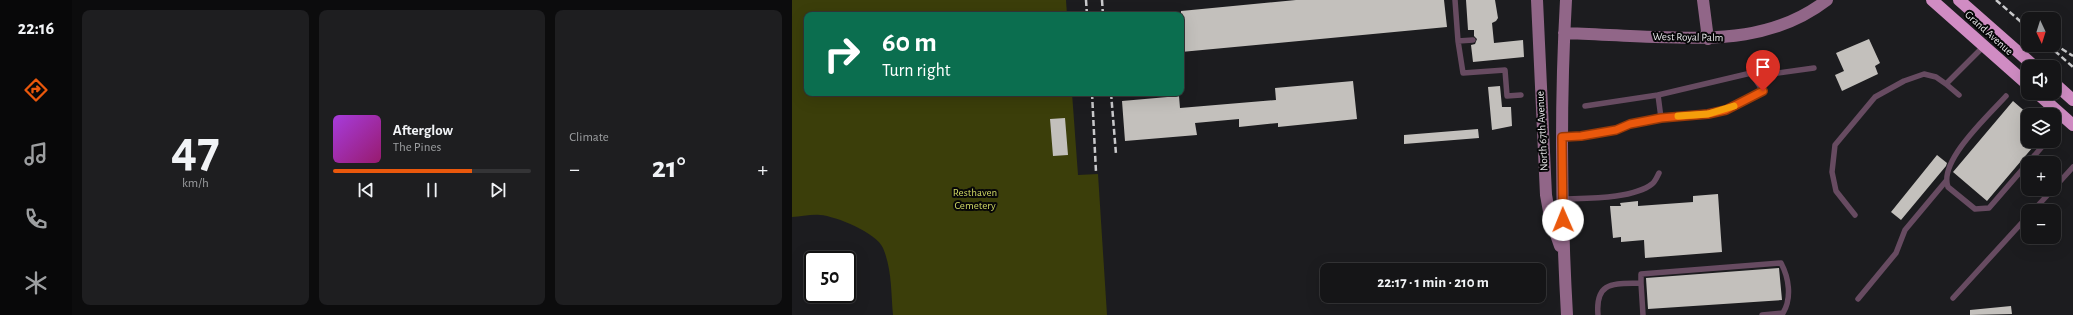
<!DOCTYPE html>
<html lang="en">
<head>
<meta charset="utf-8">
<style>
  :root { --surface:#151517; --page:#1e1e20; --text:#f1f3f6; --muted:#9d9fa1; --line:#343436; --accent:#ea580c }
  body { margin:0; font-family:"Alegreya Sans",sans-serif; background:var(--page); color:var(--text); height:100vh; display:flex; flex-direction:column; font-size:15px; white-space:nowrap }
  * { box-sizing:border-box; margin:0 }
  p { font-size:13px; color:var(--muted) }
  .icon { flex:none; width:22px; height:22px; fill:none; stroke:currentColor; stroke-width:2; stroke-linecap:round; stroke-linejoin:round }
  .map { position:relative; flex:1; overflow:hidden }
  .details { display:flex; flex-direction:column; gap:10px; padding:10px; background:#0c0c0d; width:720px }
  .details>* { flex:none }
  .guide { position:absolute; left:12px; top:12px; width:380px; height:84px; border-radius:8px; box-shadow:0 4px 16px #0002,0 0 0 1px var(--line); background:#0b6e4f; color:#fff; overflow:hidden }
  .needle { width:26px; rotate:176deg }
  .fabs { position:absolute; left:1229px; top:12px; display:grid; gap:8px }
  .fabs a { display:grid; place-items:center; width:40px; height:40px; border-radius:8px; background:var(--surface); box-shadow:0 4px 16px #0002,0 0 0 1px var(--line); font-size:20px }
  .speed { position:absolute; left:12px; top:251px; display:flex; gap:8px; font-size:20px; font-weight:700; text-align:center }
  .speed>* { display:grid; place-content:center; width:52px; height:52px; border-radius:50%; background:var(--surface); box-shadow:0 4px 16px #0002,0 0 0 1px var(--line); line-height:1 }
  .speed .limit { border:2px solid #111; border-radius:6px; background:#fff; color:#111 }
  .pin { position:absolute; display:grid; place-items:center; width:34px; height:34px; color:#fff; margin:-41px -17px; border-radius:50% 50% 50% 0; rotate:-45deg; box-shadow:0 0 4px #0007 }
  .pin .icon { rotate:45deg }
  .me { position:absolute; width:44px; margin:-22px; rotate:359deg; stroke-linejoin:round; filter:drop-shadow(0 0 3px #0008) }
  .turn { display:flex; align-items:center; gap:14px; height:84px; padding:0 12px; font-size:18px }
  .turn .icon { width:52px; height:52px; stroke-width:2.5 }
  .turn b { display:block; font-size:28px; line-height:34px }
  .big { font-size:30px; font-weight:700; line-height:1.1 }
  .details .tile { flex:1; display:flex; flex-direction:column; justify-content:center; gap:6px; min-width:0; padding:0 14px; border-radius:8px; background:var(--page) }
  .details .dial { align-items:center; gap:0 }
  .dial b { font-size:52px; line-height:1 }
  .song { display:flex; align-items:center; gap:12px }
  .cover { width:48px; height:48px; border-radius:6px; background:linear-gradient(135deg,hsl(280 70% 55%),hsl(320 70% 35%)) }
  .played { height:4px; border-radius:2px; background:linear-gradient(90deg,var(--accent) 70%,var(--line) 70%) }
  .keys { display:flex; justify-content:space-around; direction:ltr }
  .heat { display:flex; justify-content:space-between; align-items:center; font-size:22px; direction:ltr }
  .details .tiles { flex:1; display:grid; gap:10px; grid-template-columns:repeat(3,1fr) }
  .trip { position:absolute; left:528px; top:263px; width:226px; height:40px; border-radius:8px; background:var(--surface); box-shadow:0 4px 16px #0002,0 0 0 1px var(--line); font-weight:700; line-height:40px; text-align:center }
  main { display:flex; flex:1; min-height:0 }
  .tabs { display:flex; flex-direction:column; width:72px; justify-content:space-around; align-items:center; background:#080809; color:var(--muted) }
  .tabs .icon { width:28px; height:28px }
  .tabs .current { color:var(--accent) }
  .tabs b { font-size:18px; color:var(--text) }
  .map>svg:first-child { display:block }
</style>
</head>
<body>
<main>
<nav class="tabs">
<b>22:16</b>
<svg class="icon current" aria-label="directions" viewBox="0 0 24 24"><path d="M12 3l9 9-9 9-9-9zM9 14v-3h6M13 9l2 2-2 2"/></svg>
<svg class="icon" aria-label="music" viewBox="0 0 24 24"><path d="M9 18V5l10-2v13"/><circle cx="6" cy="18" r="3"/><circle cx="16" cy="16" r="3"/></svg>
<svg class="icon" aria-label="phone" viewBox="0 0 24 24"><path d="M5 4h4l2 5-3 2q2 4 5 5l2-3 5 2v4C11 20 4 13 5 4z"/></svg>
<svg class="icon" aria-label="climate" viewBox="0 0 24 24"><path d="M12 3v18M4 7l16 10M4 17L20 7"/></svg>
</nav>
<section class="details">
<div class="tiles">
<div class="tile dial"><b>47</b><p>km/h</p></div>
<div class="tile">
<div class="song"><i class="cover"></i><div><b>Afterglow</b><p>The Pines</p></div></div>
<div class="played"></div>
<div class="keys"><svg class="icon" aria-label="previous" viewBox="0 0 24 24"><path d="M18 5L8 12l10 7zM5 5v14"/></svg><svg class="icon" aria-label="pause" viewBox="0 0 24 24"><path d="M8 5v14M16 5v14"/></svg><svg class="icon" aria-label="next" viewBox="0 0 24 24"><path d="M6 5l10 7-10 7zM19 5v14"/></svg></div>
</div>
<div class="tile"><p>Climate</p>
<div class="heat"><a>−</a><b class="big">21°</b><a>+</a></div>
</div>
</div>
</section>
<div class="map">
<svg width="1281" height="315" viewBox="0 0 1281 315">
  <rect width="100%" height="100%" fill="#1c1c1f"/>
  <path fill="#3b3e0a" d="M0,0H274L275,15H15V93H280L286,175L306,174L315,315H101C99,293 100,269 91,248C85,233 44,216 28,215C19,214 9,217 0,217Z"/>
  <path fill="#c3c0bc" d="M504,0H652L655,27L389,52V11Z
    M674,0H703L706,18L704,21L700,23L702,43L731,40L732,57L681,62L679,45L683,44L685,39L682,36V30H676Z
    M1077,39L1088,63L1083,66L1086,74L1050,91L1043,75L1052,71L1044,53Z
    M561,81L565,119L486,127V123L447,127V119L403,123L405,135L333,141L330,101L387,96L388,108L484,100L483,88Z
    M708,86L710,107H719L720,126L700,130L696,87Z
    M1221,101L1236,114V141H1246L1195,201L1161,172Z
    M273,118L276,155L261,156L258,119Z
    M686,129L687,138L612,144V135Z
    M1145,155L1155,163L1154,166L1109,220L1099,212Z
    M926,194L930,252L853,258L852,240L829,242V237L821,238L818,206H829L828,203L846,201V206L901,202V196Z
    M987,268L990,300L856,309L854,278Z
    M1219,306L1220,314L1178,315V310Z"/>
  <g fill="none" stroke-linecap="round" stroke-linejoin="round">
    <path stroke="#674b61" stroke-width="5.5" d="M663,0L666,41L681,40
      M666,41L671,73L713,70L715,96L729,95
      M971,56L978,74L1022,68
      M1154,84L1167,95
      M1214,96C1198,114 1146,161 1156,187L1183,209L1197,208L1255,141
      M793,106L866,95
      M770,137L789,136L824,130L838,124L869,118L916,114L934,110L971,91L959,73L866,95L869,118
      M1262,188L1281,167
      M771,199C794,198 841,199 860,184C863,182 865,177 867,173
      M1241,211L1261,189
      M1063,215L1044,191L1040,172L1043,145L1083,97L1112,81L1132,74L1144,77L1154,84L1192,46
      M849,283V274L989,263C997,278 1000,298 991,313L970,315
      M1161,298L1236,216
      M1066,299L1104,253L1113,230L1154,181
      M806,315C803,280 823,284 849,283L851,315"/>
    <path stroke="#916688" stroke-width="12" d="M745,0L754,195L758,217L768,246
      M774,0C768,105 769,210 775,315
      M911,0L916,39
      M772,33C802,34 833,36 863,37C926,39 983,40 1035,0"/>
    <path stroke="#d08cc3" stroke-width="12" d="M1140,0L1236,85
      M1167,0L1243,67
      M1262,83L1281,100
      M1245,93L1281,125"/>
    <path stroke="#c9c9cb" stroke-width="2.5" stroke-dasharray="6 3" stroke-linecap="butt" d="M294,0L295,15
      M310,0L311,15
      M1204,0L1236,28
      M1262,44L1281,56
      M1256,45L1281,67
      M300,93L304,172
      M319,93L324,154"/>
  </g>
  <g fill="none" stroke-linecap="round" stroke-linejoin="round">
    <g stroke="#983908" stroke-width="10">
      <path id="route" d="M771,220L770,137L789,136L824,130L838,124L869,118L916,114L934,110L971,91"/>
    </g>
    <use href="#route" stroke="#ea580c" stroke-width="7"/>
    <path stroke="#f59e0b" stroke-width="7" d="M886,116L916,114L942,106"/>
  </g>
  <g text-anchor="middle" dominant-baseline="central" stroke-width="4" stroke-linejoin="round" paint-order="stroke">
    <g font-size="11" fill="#e8e8ea" stroke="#070708">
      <text transform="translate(1197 33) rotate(42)">Grand Avenue</text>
      <text transform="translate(896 37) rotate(1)">West Royal Palm</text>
      <text transform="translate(750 131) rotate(-93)">North 67th Avenue</text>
    </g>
    <g font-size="11" fill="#cfd764" stroke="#070708">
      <text x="183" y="192">Resthaven<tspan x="183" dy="13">Cemetery</tspan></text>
    </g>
  </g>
</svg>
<div class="fabs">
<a><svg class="needle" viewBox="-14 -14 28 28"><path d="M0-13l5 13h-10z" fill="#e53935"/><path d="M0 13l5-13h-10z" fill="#9d9fa1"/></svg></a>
<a><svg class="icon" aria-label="sound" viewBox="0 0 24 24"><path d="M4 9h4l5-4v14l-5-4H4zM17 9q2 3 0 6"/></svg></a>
<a><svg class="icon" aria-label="layers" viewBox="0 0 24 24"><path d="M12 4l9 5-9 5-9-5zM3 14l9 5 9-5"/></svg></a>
<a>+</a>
<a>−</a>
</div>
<div class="speed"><div class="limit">50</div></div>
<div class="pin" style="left:971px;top:91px;background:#d93025"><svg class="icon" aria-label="arrive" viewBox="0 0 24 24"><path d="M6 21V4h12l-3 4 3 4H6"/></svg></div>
<svg class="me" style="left:771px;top:220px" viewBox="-20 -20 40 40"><circle r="19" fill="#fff"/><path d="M0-13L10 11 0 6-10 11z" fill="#ea580c"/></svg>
<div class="trip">22:17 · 1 min · 210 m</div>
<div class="guide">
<div class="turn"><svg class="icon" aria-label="right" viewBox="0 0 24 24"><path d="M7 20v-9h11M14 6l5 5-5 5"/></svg><div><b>60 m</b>Turn right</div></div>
</div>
</div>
</main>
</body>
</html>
